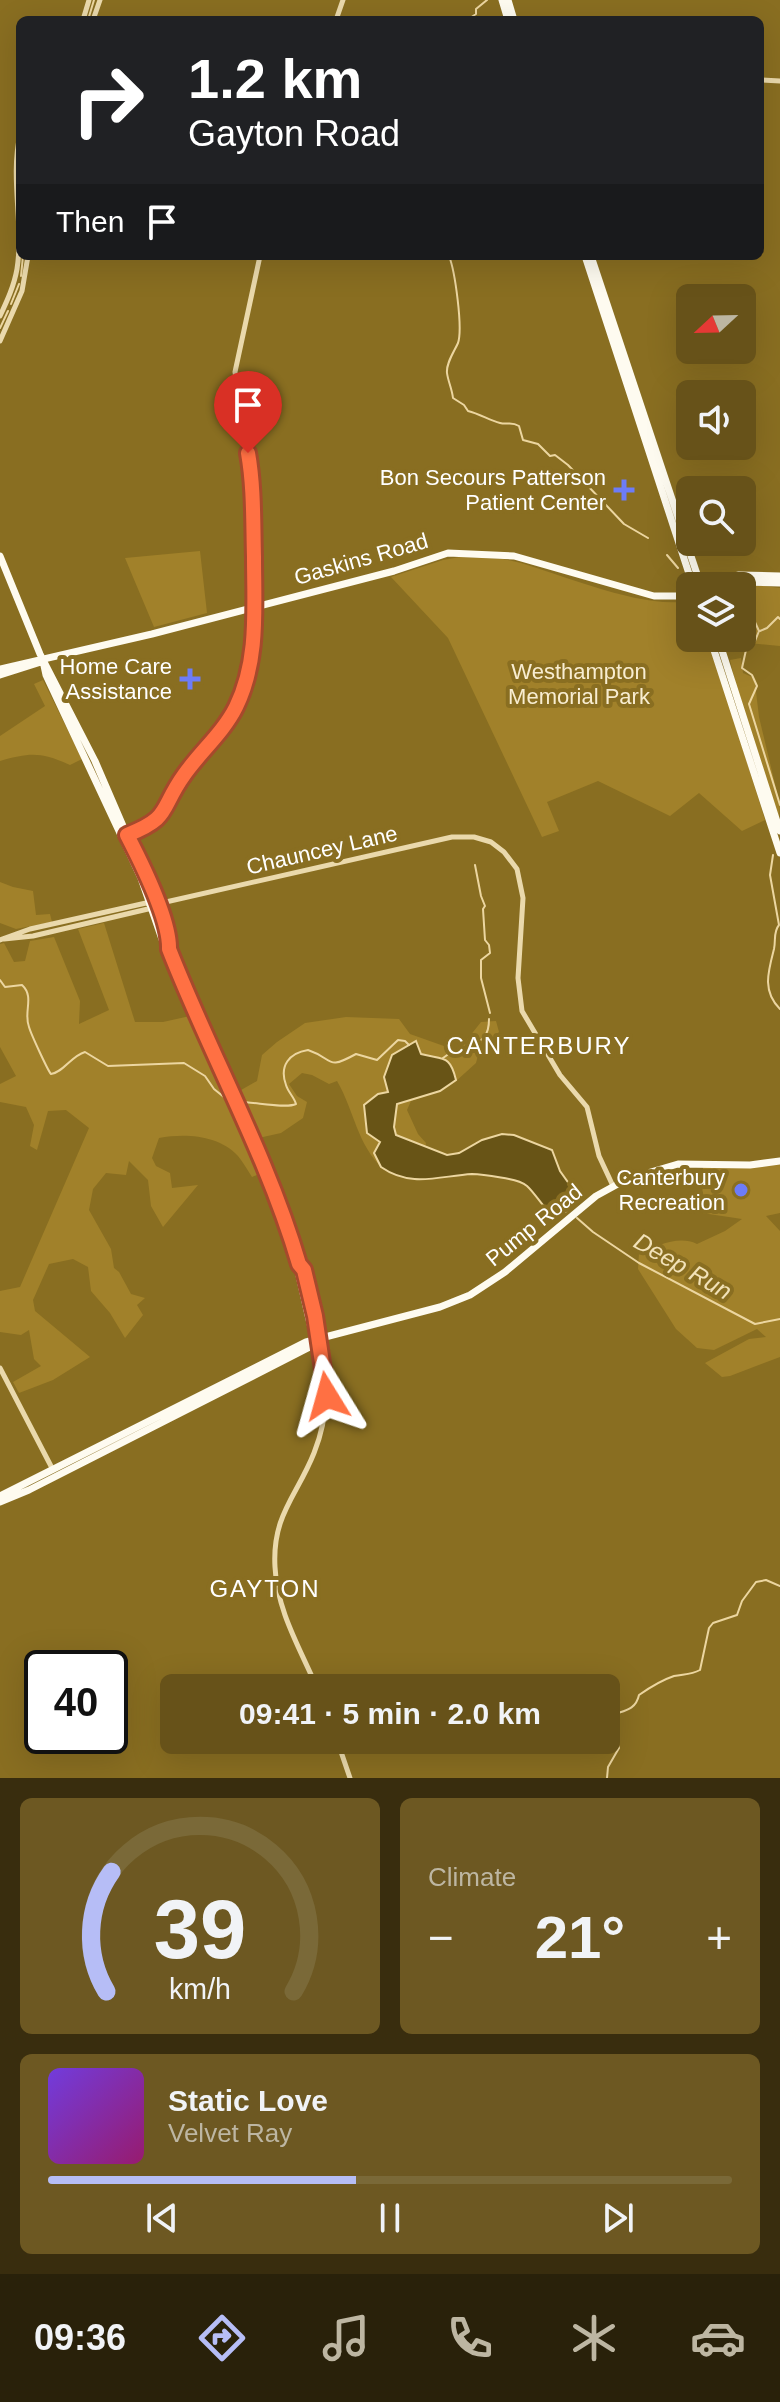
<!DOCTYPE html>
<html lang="en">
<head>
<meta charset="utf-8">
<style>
  :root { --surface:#675219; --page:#6d5822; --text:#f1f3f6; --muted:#bdb6a2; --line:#7a6938; --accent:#b6bdf6 }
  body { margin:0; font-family:Arial,sans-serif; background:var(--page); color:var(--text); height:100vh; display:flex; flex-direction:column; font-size:30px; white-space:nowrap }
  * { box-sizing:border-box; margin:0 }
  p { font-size:26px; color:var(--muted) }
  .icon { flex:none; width:44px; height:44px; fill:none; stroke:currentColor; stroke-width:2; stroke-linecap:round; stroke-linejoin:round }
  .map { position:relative; height:1778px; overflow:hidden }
  .side { display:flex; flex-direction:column; gap:20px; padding:20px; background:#392d0e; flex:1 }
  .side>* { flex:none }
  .banner { position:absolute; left:16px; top:16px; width:748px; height:244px; border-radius:12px; box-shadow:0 8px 32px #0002; background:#202124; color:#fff; overflow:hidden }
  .needle { width:52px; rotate:248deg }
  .fabs { position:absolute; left:676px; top:284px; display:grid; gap:16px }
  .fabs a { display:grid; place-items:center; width:80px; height:80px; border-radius:12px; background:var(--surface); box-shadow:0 8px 32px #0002; font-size:40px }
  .speed { position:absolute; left:24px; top:1650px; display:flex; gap:16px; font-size:40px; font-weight:700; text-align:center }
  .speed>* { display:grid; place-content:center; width:104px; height:104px; border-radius:50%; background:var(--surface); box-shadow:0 8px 32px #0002; line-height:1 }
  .speed .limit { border:4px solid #111; border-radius:12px; background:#fff; color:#111 }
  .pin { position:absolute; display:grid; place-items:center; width:68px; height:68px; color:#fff; margin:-82px -34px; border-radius:50% 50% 50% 0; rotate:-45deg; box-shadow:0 0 8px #0007 }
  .pin .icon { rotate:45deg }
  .me { position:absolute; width:88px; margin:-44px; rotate:352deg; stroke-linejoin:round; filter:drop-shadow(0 0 6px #0008) }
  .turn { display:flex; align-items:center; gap:28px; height:168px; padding:0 40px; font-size:36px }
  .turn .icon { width:104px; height:104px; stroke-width:2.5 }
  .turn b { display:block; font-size:56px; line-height:68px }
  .then { display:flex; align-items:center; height:76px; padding:0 40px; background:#0003; gap:16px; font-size:30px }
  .big { font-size:60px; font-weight:800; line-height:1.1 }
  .side .card { flex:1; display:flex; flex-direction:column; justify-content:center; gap:12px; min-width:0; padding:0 28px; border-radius:12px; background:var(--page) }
  .side .dial { align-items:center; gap:0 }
  .dial svg { height:208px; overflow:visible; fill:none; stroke:var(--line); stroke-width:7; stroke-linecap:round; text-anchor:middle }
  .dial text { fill:var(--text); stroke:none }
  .song { display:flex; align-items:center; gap:24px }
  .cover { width:96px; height:96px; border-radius:12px; background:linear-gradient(135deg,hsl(260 70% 55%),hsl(320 70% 35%)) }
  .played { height:8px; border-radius:4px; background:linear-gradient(90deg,var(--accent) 45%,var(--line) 45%) }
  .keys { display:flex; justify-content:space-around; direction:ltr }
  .heat { display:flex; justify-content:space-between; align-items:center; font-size:44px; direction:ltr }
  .side .tiles { flex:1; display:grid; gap:20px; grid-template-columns:1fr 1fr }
  .card:last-child { grid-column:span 2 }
  .trip { position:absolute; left:160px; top:1674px; width:460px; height:80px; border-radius:12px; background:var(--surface); box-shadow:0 8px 32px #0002; font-weight:800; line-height:80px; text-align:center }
  .dock { display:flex; height:128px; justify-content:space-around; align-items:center; background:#29210a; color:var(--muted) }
  .dock .icon { width:56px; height:56px }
  .dock .on { color:var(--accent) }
  .dock b { font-size:36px; color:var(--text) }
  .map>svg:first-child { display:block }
</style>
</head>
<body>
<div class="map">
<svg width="780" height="1778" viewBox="0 0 780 1778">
  <rect width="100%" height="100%" fill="#896e21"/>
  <path fill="#a1812a" d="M200,551L207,613L154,627L125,558Z
    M460,557L503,559L521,563C562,575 651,612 690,600V638H708L765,820L742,831L699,793L670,816L598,781L547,802L559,831L542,837L448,638L391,577L443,560Z
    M747,584L780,588V646L748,643L755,628L750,620L742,614V592Z
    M741,658L743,673L752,677L755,683L759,717L780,805L779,817L741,706L730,660Z
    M43,680L82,759L70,765C42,752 30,752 0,761V736L45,706L34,684Z
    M0,882L13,887L33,891L36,915L50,914L52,922L16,929L0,923Z
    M104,923L135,1022H163L190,1016L208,1061L259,1174L252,1177C248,1171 243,1162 238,1156C219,1135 185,1133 159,1138L152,1158L156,1166L170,1173L172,1188L198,1185L163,1227L151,1206L148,1180L129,1161L126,1175L106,1173L93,1189L89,1210L111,1249L114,1268L119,1272L131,1294L145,1298L137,1305L143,1315L125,1338L110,1313L91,1291L88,1267L73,1259L49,1264L33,1300L35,1311L90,1357L53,1380L19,1393L13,1382L41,1366L34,1359L29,1330L21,1335L0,1332V1291L20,1287L89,1128L66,1110L48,1111L37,1150L30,1146L34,1125L26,1107L0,1102V1084L16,1076L0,1047V944L4,943L14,962L25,961L30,941L54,937L80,1001L79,1024L109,1010L78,929Z
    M346,1017L399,1019L410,1034L458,1051L481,1022L496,1021L499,1032L479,1051L476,1063L455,1082L440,1091L411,1101L407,1110L418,1134L426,1143L425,1148L384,1170C356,1143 355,1112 337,1081L329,1084L312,1075L302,1073L289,1084L297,1096L307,1102L303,1118L281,1133L254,1139L234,1094L257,1081L262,1055L277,1042L305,1023Z
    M780,1164V1213L766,1216L780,1231V1357L730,1376L722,1377L705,1363L749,1339L766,1337L757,1329L714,1350L697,1348L676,1329L638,1269L639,1253C658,1246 678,1235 697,1244L725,1231L742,1219L702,1213L703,1167Z"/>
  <path fill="#685416" stroke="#ecd6a0" stroke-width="2" d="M416,1041L421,1054C443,1060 450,1054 456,1080L440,1091L397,1104L394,1127L396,1135L447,1155L459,1153L482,1140L502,1134L514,1135L552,1150L560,1171L577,1195L578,1200C551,1232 545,1203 527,1186C522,1182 515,1180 509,1179C497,1177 484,1174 472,1174C439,1176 411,1188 381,1167L374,1153L380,1142L367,1133L364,1105L378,1094L388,1092L384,1077L392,1055Z"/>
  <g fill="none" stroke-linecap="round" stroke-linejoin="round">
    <path stroke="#ecd6a0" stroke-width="2" d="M88,20L94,0
      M467,20L476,14V9L487,0
      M449,256C455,271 463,328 458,343C454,352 446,363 447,373C448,381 452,389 453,398L464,405L468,411C480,414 489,420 500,423C508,425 511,421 519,426L523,440L538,444L550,456L555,455L568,465L624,524L648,538
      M21,276L23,256
      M11,304L19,284
      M0,328L8,311
      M667,555L678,568
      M742,613L754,620L759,631L755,641L749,644
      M760,631L767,628L778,617L780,619
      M746,650L742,668L752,675L757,686L749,704L780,805
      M773,855L770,875L779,925C773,932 776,940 774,949C768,972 762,991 780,1009
      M475,865L481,896L485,906L483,909L485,940L489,945L490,953L481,960V978L490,1013
      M0,980L5,987L22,985C35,997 23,1012 29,1027C31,1034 48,1071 51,1074C64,1072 71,1056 85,1052L108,1066L184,1063L205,1076L214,1089L230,1102
      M443,1058L450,1053L467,1051L468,1045C484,1042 489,1034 489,1019
      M240,1102C255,1102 286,1109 296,1104C294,1097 288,1092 286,1085C279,1066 289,1053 308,1050C335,1059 325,1071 356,1054L377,1060L398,1040L405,1041L409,1045
      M577,1218L593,1232L639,1263L755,1324L780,1319
      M607,1778L608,1767L619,1748L608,1717C620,1710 635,1713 639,1695C649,1688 662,1680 674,1676C684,1674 691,1675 700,1670L709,1628L713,1623L737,1615L742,1601L756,1582L766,1580L780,1586"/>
    <path stroke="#ead9ac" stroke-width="5" d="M83,20L89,0
      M93,20L100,0
      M336,20L343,0
      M760,80L780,81
      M0,316C7,301 14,286 17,269C24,224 10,179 20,135
      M0,341L22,291L28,256
      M126,835L151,825L162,815L183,776L232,714L250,669L254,624L253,501L235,372L260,256
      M4,939L33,936L148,909L157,904L452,837H474L491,842L504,852L517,869L523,898L518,978L522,1011L560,1075L587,1107L599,1156L613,1186
      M0,940L30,929L146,903L150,905
      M314,1342L324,1411
      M0,1368L53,1470
      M317,1688C300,1648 277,1611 275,1567C272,1515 297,1496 314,1453C331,1410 326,1383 319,1339
      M337,1740L350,1778"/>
    <path stroke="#fefbf0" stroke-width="7" d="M502,0L508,20
      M508,0L514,20
      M585,256L693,586
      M591,256L701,586
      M0,556L40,654L95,761L123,826L148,877L169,939V949
      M703,586L706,582L739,575L780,576
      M720,586L741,582L780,583
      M710,638L780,853
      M718,638L780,831
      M43,661L46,675L141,878L163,942L169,949C210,1054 266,1155 299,1264L298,1271L314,1341
      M0,669L152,634L394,571L448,553L514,556L654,596H676L690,592
      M0,675L41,662
      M299,1264L306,1278L319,1339
      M0,1496L306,1342L440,1307L470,1295L505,1272L596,1196L627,1179L678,1164L750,1165L780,1161
      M0,1502L29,1490L308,1348L314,1341"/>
  </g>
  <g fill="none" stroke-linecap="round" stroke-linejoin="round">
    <g stroke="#a6492c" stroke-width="20">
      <path id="route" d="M248,453C254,487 253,522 254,557C254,608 259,660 236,707C223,733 200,752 184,775C159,810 172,817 127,835C141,862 170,919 169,949C210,1054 267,1155 299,1264L304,1270L315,1316L327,1396"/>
    </g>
    <use href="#route" stroke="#ff7043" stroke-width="14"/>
  </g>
  <g fill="#6d7cf7" stroke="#896e21" stroke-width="3">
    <path d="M620 478h8v8h8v8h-8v8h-8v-8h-8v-8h8z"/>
    <path d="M186 667h8v8h8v8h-8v8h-8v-8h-8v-8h8z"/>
    <circle cx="741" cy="1190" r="8"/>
  </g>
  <g text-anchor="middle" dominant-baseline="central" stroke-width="8" stroke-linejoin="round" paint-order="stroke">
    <g font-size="22" fill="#fff" stroke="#896e21" text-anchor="end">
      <text x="606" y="477">Bon Secours Patterson<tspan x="606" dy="25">Patient Center</tspan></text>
      <text x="172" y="666">Home Care<tspan x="172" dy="25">Assistance</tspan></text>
      <text x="725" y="1177">Canterbury<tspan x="725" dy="25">Recreation</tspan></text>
    </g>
    <g font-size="22" fill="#fff" stroke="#896e21">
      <text transform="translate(361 559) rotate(-16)">Gaskins Road</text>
      <text transform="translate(322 850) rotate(-13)">Chauncey Lane</text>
      <text transform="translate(534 1225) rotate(-39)">Pump Road</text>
    </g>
    <g font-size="22" fill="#f8edd1" stroke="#896e21">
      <text x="579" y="671">Westhampton<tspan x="579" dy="25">Memorial Park</tspan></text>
    </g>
    <g font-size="24" letter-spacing="2" fill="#fff" stroke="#896e21">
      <text x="539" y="1045">CANTERBURY</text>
      <text x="265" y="1588">GAYTON</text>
    </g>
    <g font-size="24" font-style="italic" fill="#f2e2b8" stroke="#896e21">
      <text transform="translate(683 1266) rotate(30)">Deep Run</text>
    </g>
  </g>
</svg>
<div class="fabs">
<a><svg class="needle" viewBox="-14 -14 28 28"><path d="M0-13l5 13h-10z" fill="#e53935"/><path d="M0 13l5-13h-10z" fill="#bdb6a2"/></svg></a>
<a><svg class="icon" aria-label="sound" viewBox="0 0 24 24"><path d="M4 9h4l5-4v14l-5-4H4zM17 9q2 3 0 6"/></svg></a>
<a><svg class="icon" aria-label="search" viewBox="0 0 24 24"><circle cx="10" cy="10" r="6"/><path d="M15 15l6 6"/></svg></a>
<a><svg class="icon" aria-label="layers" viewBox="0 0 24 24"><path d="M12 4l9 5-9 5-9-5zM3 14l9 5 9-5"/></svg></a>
</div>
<div class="speed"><div class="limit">40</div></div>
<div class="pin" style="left:248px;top:453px;background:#d93025"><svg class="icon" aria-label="arrive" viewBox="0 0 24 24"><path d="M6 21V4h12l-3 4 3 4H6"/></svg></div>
<svg class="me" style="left:327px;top:1396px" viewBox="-20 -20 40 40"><path d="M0-17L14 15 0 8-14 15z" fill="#ff7043" stroke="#fff" stroke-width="4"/></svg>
<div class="trip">09:41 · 5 min · 2.0 km</div>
<div class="banner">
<div class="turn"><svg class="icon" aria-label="right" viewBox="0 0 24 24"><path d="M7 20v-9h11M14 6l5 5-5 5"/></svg><div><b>1.2 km</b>Gayton Road</div></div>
<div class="then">Then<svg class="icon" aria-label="arrive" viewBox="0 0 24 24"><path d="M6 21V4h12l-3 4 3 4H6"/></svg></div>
</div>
</div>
<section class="side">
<div class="tiles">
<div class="card dial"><svg viewBox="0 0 100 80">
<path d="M14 69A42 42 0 1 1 86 69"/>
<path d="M14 69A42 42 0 0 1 16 23" stroke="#b6bdf6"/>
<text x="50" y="56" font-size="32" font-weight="700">39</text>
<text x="50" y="72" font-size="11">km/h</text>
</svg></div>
<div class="card"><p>Climate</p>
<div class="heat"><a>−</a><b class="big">21°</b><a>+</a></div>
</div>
<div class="card">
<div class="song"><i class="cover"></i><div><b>Static Love</b><p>Velvet Ray</p></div></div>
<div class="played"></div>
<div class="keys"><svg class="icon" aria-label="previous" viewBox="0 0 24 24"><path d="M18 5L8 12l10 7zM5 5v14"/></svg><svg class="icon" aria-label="pause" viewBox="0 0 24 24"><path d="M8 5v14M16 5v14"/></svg><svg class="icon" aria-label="next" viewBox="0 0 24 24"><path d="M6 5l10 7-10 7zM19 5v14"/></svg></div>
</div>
</div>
</section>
<nav class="dock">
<b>09:36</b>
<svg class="icon on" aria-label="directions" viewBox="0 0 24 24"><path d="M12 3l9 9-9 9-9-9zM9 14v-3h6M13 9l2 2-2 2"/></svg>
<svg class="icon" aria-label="music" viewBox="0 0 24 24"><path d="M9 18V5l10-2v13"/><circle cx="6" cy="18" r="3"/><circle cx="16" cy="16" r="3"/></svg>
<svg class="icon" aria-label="phone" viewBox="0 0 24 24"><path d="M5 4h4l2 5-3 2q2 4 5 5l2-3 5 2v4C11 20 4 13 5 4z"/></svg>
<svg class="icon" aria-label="climate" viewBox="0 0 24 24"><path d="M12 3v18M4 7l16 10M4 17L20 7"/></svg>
<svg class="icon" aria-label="car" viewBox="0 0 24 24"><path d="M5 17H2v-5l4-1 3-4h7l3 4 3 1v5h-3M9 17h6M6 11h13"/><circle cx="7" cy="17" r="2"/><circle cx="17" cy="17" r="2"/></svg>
</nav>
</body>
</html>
